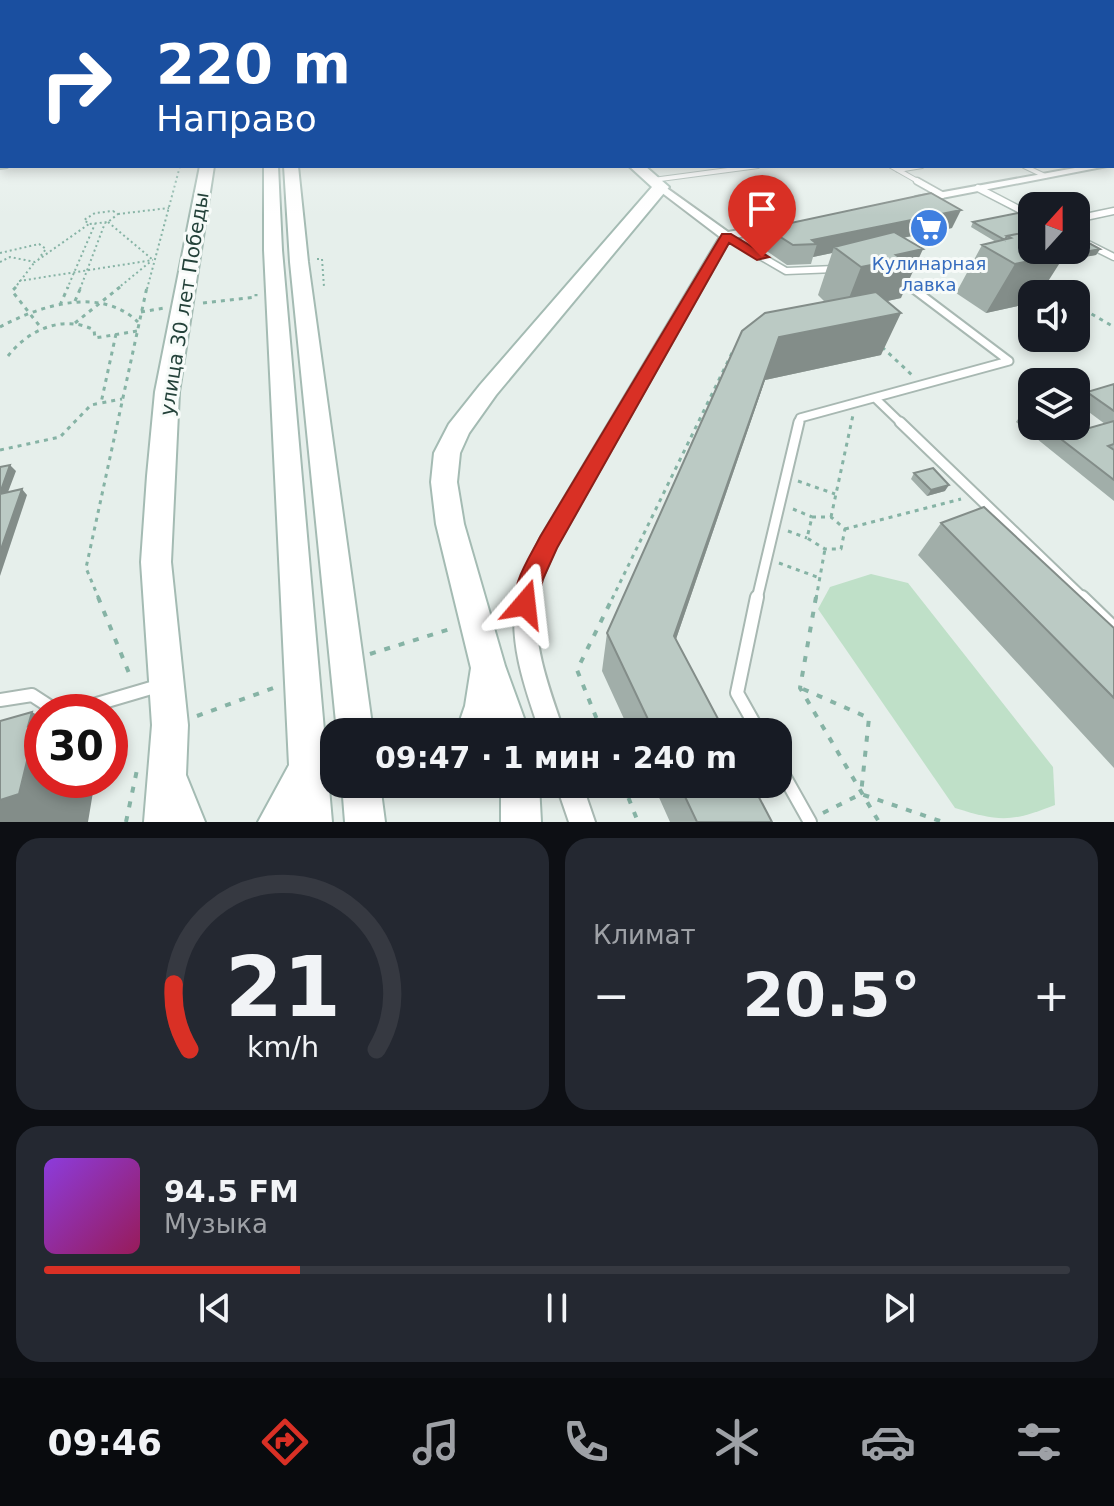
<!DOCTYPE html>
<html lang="ru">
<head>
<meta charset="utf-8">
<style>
  :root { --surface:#171b24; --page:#242831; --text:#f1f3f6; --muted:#9ea1a6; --line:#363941; --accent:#d93025 }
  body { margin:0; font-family:"DejaVu Sans",sans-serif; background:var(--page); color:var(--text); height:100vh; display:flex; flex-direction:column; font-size:30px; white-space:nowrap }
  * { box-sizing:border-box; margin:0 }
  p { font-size:26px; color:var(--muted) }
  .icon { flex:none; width:44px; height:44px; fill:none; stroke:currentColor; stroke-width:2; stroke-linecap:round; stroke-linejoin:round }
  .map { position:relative; height:822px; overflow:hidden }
  .side { display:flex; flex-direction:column; gap:16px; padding:16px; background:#0d0f14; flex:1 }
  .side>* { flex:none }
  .guide { position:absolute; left:0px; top:0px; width:1114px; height:168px; box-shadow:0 4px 12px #0003; background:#1a4fa0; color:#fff; overflow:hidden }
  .needle { width:52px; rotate:21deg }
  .tools { position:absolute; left:1018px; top:192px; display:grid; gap:16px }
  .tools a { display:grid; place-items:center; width:72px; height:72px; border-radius:16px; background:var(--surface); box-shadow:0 4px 12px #0003; font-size:40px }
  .speed { position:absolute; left:24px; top:694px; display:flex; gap:16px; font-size:40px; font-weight:700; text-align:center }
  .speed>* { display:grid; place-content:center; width:104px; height:104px; border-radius:50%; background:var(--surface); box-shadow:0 4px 12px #0003; line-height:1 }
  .speed .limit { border:12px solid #d22; background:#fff; color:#111 }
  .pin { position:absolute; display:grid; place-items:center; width:68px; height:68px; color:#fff; margin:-82px -34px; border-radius:50% 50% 50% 0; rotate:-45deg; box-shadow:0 0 8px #0007 }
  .pin .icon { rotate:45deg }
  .me { position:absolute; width:88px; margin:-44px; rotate:17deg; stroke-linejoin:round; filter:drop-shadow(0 0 6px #0008) }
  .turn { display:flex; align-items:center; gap:28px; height:168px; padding:0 24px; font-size:36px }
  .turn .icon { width:104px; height:104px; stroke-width:2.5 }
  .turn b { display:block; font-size:56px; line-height:68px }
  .big { font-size:60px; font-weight:600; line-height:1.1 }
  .side .widget { flex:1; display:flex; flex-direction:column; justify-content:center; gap:12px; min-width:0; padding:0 28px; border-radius:24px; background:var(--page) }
  .side .dial { align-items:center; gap:0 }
  .dial svg { height:208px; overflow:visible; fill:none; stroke:var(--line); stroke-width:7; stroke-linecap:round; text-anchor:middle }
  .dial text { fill:var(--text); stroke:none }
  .song { display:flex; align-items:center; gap:24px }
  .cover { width:96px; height:96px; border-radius:12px; background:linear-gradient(135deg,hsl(270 70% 55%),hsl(330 70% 35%)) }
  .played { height:8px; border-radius:4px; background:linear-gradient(90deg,var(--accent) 25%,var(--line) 25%) }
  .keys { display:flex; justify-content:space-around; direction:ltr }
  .heat { display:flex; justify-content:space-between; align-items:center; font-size:44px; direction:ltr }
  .side .tiles { flex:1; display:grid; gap:16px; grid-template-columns:1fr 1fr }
  .widget:last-child { grid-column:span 2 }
  .trip { position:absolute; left:320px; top:718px; width:472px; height:80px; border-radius:24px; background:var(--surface); box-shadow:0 4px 12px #0003; font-weight:600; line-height:80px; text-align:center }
  .tab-bar { display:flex; height:128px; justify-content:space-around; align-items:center; background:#090b0e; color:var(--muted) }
  .tab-bar .icon { width:56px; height:56px }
  .tab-bar .on { color:var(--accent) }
  .tab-bar b { font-size:36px; color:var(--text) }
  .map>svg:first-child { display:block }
</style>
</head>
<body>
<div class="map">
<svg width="1114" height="822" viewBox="0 0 1114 822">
  <rect width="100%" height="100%" fill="#e6efeb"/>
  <path fill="#bfe0c8" d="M871,574L908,583L1053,767L1055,805C1012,822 1000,822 955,808L818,609L830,587Z"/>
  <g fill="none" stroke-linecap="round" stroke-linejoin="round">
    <g stroke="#a8b8b2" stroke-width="6">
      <path id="service-far4" d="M891,166L921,183
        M1024,166L1045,176
        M898,170L922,166
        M653,180L758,166"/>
    </g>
    <g stroke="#a8b8b2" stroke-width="9">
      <path id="service-far3" d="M917,181L942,195
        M978,188L1032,216
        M1076,219L1114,211
        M726,236L786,271L835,269
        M1076,238L1114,257
        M901,279L914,289"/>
    </g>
    <g stroke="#a8b8b2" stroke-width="11">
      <path id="service-far2" d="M875,398L902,424
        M798,424L800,418L1009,361L911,287"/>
    </g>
    <g stroke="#a8b8b2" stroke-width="13">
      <path id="service-far1" d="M900,422L1084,599
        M757,599L799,422"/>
    </g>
    <g stroke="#a8b8b2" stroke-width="16">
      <path id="service" d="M757,597L737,693L759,732
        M1082,597L1114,628
        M0,700L32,695L52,708L73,711L158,686
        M778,765L810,822"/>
    </g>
    <g stroke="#a8b8b2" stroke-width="4">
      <path id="minor" d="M1086,166H1107L916,203L911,200L916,197Z
        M661,184L728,232L780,223L786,226L780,229L730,239L556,547C548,565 539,582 537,602C532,645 550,691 564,732H540C526,691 507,640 517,596C521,575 532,556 541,537L720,237L657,189L656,187Z
        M556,784H582L595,822H569Z"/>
    </g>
    <g stroke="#a4bbb3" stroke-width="4">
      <path id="secondary" d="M0,160L2,166L7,167L0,168Z
        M200,166H214L179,392L171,562L188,725L186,775L205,822H144L152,725L141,562L147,476L155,392Z
        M264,166H278L282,250L332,822H258L289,765L264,250Z
        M284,166H298L308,262L373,732H337L290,262Z
        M629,166H645L669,187L496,395L469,433L460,453L457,482L464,524L505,666L529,732H456L465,706L471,668L436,524L431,482L434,453L449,424L480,385L652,187Z
        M342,784H380L385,822H345Z
        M501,784H539L541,822H501Z"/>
    </g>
    <path stroke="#86b3a5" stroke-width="2" stroke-dasharray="2 3" stroke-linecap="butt" d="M113,211L118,214L108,222L89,224L84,220L95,213Z
      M118,214L169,208
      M108,222L153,260
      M0,253L39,244L46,249L39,258
      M317,259H322L324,287
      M0,262L10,257L35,262L89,224
      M19,281L153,260
      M1044,286L1048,289
      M14,289L34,263
      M67,289L95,224
      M80,289L105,223
      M117,289L150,262
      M147,289L180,166"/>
    <path stroke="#86b3a5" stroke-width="3" stroke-dasharray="4 5" stroke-linecap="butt" d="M16,287L12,291L42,329
      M1045,287L1058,294
      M75,301L81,287
      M203,303L256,297V294
      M60,305L68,287
      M1076,305L1114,327
      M141,312L164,308
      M75,323L120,287
      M0,327C41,305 101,286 138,322
      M116,334L101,403L122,399
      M882,347L912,375
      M8,356C28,330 63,314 94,330L95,338L137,331
      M0,450L60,437L91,405L101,403
      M798,481L835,494
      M793,509L812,517
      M812,517H831L845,529L841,549H825L807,538Z
      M831,517L853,415
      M845,529L961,499
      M788,531L807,538
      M779,563L817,577
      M99,599L86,568L147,287
      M612,599L732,353
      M816,599L825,549"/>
    <path stroke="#86b3a5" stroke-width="4" stroke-dasharray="6 9" stroke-linecap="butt" d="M98,597L131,678
      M816,597L800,688L879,822
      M370,654L450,629
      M803,689L869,718L861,794
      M197,716L276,687
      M602,732L577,670L613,597
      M623,784L638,822
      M823,813L861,794L943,822
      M126,822L138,765"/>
    <use href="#service-far4" stroke="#fff" stroke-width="4"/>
    <use href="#service-far3" stroke="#fff" stroke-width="6"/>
    <use href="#service-far2" stroke="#fff" stroke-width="7"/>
    <use href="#service-far1" stroke="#fff" stroke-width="9"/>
    <use href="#service" stroke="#fff" stroke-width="12"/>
    <use href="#minor" fill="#fff" fill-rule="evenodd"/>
    <use href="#secondary" fill="#fff" fill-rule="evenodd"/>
  </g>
  <path fill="#a1aea9" d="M973,222L1100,249L1096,255L1061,261L1026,298L1022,305L986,313L956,293L982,245L996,242L971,227Z
    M791,223L952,228L903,238L901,298L887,301L881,355L765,380L676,639L725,732H630L602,671L607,633L742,331L825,302L818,295L832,253L813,257L811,264L787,265L755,243L760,224Z
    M1114,384V501L1016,422L1024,410L1032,408V426H1076L1086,429L1105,424L1078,404L1087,392Z
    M914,473L945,491L927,496L911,479Z
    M941,523L1114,628V768L918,555Z
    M653,784H752L772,822H670Z"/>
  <path fill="#838d89" d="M1112,121H1114V143L1112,144Z
    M961,210L952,228L871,244L834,247L832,253L813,257L817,244L812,240Z
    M923,249L901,298L883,302L842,316L861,267L896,255Z
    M1100,249L1096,255L1061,261L1040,294H1032V297L1026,298L1022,305L986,313L1015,264L1046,252L1056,250Z
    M901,313L881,355L765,380L664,674L674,636L779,337Z
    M10,465L16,471L5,500L0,493Z
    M949,485L945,491L927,496L931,490Z
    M22,489L27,495L0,576V552Z
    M32,712L42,718V780H95L88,822H0V800L28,726Z"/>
  <path fill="#bbcac4" stroke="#838d89" stroke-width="2" d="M1112,106H1114V121H1112Z
    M931,193L961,210L812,240L817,244L793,245L760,224L785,219L791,223Z
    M1023,212L1032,214V231L1007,236L1005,240L973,222Z
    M1032,231V250H1056L1046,252L1053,256L1015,264L982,245L1011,238L1007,236Z
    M894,232L923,249L896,255L902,259L861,267L834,247Z
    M1076,236L1100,249L1065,256L1068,250H1076Z
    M876,292L901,313L779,337L674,636L725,732H654L607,633L742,331L765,313Z
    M1114,384V411L1087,392Z
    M1032,408V416L1024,410Z
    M1114,421V444L1108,446L1114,450V480L1044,426H1076V422L1086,429Z
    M10,465L0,493V467Z
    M933,468L949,485L931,490L914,473Z
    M22,489L0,552V494Z
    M984,507L1114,628V698L941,523Z
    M32,712L28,726L36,724L19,794L0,800V721Z
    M679,784H752L772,822H697Z"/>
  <linearGradient id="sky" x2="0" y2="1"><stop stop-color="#84bce0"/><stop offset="0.46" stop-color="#f4f8f6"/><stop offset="1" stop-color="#f4f8f6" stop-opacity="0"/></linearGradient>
  <rect width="1114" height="215" fill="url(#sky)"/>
  <path fill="#d93025" stroke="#8d1f18" stroke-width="2" d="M722,234H731L769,257L757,260L729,243L557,548L543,579L534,612L525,615L517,612C507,590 530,557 540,537Z"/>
  <defs>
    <g id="supermarket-disc" transform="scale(2)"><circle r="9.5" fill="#3f7fe0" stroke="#f7fbf9"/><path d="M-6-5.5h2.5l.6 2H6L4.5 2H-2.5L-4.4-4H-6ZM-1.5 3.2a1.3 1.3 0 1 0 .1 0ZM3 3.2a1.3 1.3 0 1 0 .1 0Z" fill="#fff"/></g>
  </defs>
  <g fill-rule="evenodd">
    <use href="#supermarket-disc" x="929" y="228"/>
  </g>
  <g text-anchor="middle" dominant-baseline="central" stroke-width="6" stroke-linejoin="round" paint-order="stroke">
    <g font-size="18" fill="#366cbe" stroke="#f7fbf9">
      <text x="929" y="263">Кулинарная<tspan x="929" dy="21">лавка</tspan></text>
    </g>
    <g font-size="20" fill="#24423a" stroke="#f7fbf9">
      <text transform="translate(184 304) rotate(-81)">улица 30 лет Победы</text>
    </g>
  </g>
</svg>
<div class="tools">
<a><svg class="needle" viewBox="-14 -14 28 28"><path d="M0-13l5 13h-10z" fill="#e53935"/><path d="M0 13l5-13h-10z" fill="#9ea1a6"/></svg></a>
<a><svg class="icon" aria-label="sound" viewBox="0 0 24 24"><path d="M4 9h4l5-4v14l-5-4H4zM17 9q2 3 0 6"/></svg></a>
<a><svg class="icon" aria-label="layers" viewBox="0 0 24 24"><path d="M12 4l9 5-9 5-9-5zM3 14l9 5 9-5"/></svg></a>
</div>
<div class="speed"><div class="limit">30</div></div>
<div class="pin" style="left:762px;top:257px;background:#d93025"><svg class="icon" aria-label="arrive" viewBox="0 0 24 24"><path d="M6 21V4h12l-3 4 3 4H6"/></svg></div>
<svg class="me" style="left:525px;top:604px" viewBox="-20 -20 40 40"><path d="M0-17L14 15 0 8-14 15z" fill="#d93025" stroke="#fff" stroke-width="4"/></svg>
<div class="trip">09:47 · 1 мин · 240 m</div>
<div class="guide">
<div class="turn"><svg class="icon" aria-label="right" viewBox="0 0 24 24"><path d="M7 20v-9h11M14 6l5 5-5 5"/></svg><div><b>220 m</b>Направо</div></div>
</div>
</div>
<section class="side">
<div class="tiles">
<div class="widget dial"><svg viewBox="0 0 100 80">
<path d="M14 69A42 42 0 1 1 86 69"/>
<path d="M14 69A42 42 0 0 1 8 44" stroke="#d93025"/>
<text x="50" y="56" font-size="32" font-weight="700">21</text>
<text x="50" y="72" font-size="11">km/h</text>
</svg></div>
<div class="widget"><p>Климат</p>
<div class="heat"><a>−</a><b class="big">20.5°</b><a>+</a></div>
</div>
<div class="widget">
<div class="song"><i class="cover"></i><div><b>94.5 FM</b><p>Музыка</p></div></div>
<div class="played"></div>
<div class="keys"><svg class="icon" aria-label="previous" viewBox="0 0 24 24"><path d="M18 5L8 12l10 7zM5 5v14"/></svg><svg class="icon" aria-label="pause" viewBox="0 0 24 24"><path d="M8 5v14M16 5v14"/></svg><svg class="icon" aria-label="next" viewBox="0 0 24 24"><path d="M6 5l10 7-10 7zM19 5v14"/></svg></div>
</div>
</div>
</section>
<nav class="tab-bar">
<b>09:46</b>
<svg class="icon on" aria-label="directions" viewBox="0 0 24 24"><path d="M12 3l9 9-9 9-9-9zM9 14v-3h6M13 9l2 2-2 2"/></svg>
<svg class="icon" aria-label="music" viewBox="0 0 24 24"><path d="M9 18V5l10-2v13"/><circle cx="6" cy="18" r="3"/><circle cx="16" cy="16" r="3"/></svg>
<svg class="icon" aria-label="phone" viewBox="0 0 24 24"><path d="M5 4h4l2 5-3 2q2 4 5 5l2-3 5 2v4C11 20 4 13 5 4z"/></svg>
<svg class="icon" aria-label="climate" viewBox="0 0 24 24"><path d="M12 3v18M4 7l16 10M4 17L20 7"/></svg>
<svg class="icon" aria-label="car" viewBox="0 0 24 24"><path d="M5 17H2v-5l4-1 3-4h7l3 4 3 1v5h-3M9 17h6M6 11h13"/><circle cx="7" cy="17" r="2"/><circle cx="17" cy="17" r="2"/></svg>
<svg class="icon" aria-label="filters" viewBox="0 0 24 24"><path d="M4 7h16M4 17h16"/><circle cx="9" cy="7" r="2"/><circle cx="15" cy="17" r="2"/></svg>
</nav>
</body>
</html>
